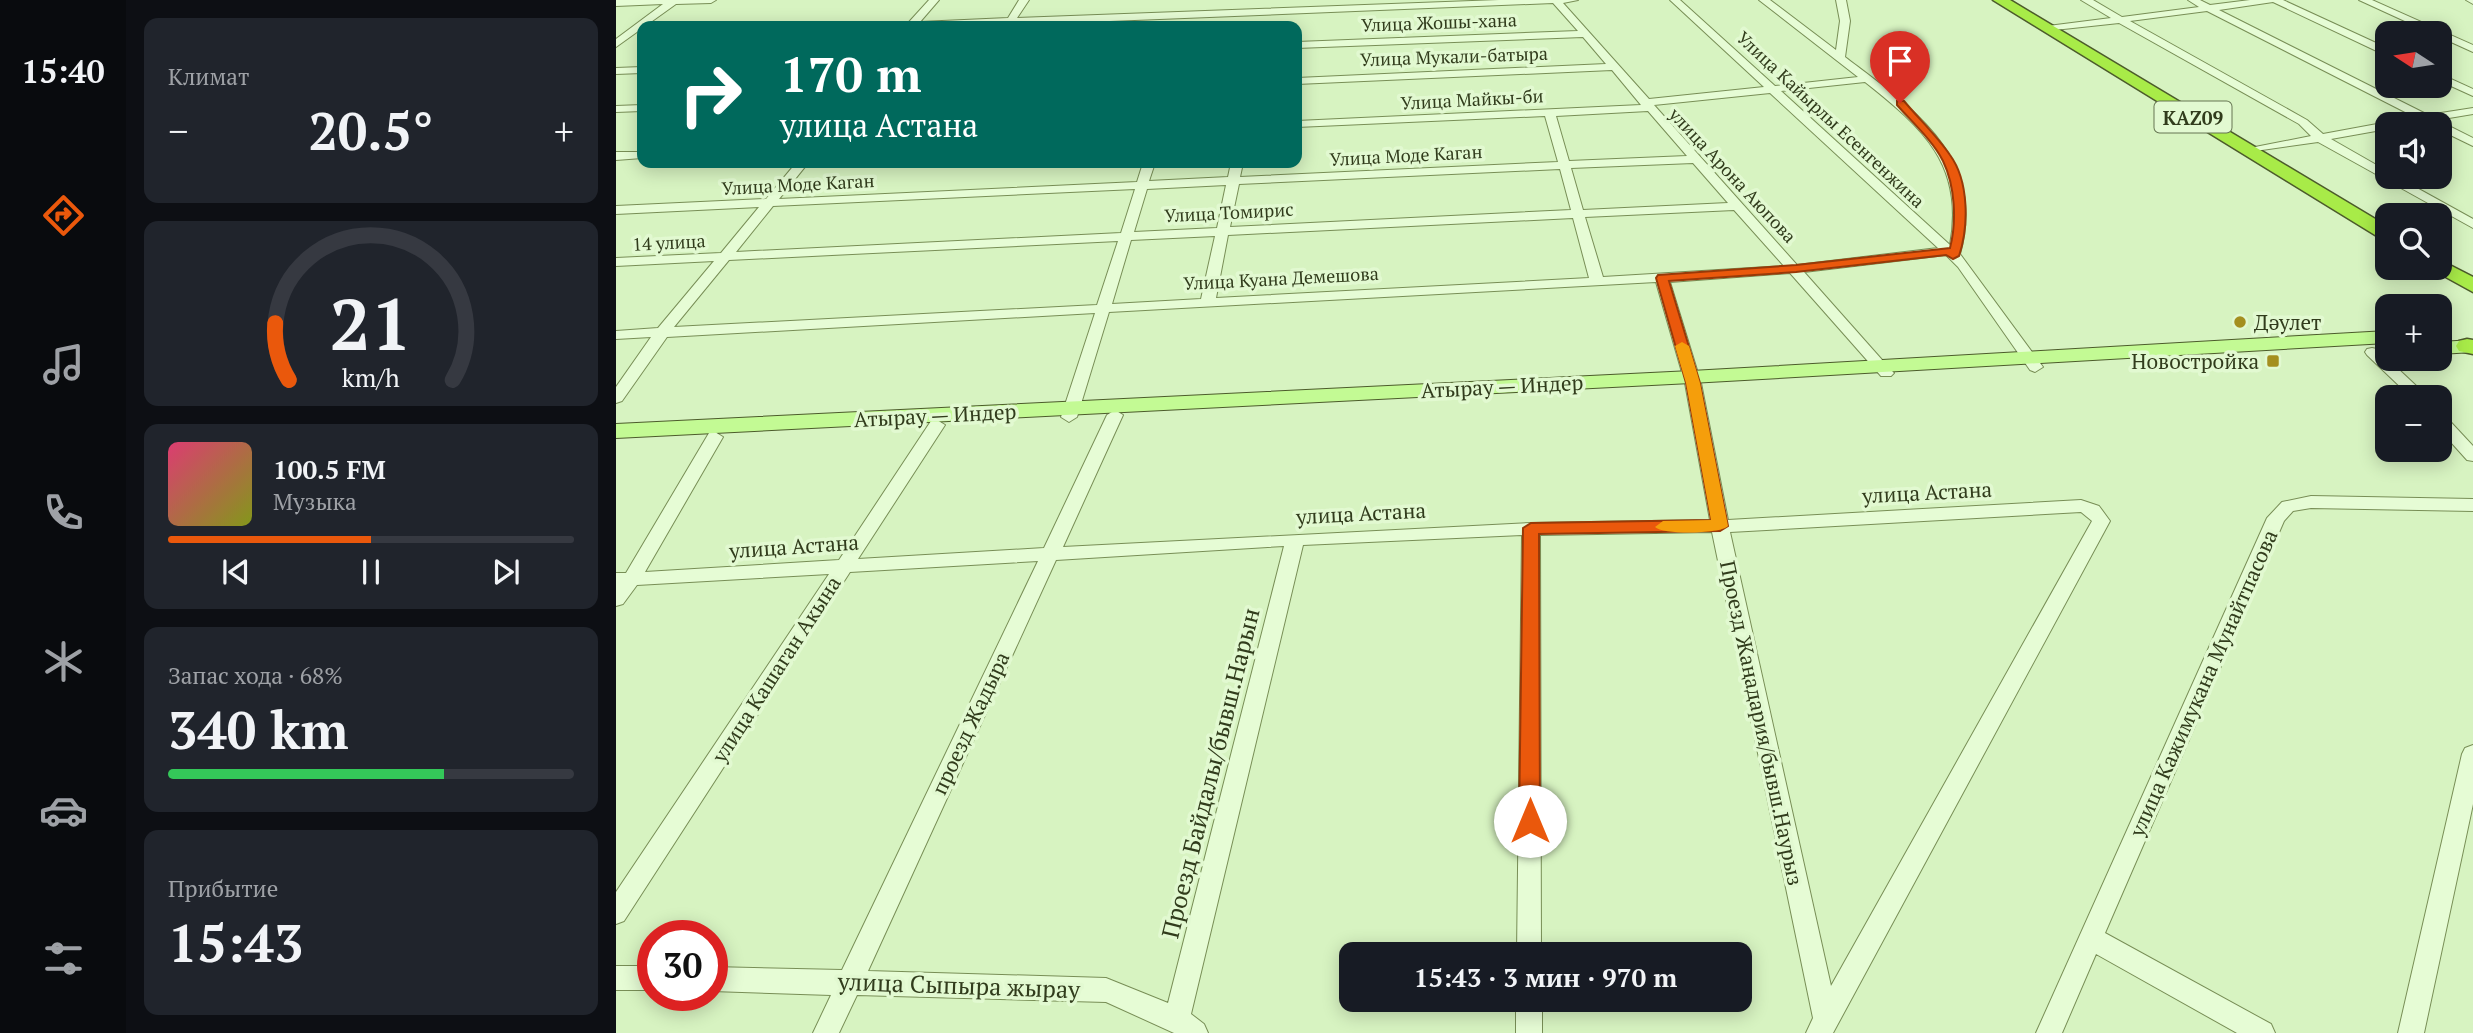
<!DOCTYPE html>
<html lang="ru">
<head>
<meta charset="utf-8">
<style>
  :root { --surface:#171b24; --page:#20242c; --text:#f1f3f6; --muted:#9ea1a6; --line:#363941; --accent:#ea580c }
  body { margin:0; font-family:"PT Serif",serif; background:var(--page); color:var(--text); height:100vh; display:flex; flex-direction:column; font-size:26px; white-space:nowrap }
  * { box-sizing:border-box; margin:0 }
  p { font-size:23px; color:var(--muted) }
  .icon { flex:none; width:38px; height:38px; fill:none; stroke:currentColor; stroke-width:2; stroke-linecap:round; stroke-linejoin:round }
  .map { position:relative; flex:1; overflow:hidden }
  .sheet { display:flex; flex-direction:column; gap:18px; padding:18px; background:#0d0f14; width:490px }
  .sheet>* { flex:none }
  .guide { position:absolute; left:21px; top:21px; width:665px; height:147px; border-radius:14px; box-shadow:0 4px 18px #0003; background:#00695c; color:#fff; overflow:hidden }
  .needle { width:46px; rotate:282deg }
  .tools { position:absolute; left:1759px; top:21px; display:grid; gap:14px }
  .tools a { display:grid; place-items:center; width:77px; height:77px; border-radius:14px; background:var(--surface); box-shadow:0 4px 18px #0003; font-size:35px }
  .speed { position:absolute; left:21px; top:920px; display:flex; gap:14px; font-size:35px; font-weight:700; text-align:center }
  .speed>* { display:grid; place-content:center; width:91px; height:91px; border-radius:50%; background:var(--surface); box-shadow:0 4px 18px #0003; line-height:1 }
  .speed .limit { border:10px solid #d22; background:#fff; color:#111 }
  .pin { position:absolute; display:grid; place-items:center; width:60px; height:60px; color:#fff; margin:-72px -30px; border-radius:50% 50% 50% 0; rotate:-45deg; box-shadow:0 0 7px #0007 }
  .pin .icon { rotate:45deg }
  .me { position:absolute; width:77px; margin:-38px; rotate:0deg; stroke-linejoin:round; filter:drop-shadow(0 0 5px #0008) }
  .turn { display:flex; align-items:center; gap:24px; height:147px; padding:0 28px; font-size:32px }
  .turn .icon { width:91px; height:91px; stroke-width:2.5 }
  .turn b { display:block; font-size:49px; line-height:60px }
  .big { font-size:52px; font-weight:700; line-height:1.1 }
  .sheet .card { flex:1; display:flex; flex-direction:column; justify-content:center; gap:10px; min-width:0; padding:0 24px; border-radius:14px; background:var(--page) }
  .sheet .dial { align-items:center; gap:0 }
  .dial svg { height:182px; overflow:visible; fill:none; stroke:var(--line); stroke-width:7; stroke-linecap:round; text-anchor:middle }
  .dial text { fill:var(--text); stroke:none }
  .song { display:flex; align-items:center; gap:21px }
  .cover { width:84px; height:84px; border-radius:10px; background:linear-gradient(135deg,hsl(340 70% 55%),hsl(70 70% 35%)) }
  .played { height:7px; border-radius:4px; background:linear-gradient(90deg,var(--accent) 50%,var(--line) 50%) }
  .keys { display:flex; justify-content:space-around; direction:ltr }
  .heat { display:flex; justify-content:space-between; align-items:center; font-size:38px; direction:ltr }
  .charge { height:10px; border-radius:5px; background:linear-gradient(90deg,#34c759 68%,var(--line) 0) }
  .trip { position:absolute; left:723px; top:942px; width:413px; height:70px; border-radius:14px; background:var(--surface); box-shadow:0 4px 18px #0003; font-weight:700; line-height:70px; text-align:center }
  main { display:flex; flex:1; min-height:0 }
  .tabs { display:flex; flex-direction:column; width:126px; justify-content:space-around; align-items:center; background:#090b0e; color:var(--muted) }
  .tabs .icon { width:49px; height:49px }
  .tabs .active { color:var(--accent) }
  .tabs b { font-size:32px; color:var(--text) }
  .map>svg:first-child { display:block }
</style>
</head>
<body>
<main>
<nav class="tabs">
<b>15:40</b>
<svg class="icon active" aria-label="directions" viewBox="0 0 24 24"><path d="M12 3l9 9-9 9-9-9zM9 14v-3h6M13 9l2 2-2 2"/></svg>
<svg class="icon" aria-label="music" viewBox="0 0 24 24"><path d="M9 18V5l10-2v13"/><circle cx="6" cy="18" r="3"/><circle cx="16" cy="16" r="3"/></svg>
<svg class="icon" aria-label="phone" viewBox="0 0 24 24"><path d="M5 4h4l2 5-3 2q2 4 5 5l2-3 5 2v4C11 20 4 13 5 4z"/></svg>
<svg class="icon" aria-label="climate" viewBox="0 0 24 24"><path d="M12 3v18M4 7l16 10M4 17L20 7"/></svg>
<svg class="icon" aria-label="car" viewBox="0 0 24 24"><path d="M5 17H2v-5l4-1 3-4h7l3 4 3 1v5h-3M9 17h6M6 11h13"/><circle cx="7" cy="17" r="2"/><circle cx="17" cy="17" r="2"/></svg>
<svg class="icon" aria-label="filters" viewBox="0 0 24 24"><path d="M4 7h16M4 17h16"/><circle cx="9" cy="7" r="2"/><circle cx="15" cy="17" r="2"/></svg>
</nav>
<section class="sheet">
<div class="card"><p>Климат</p>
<div class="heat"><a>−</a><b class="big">20.5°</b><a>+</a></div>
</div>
<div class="card dial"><svg viewBox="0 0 100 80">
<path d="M14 69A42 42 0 1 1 86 69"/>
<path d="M14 69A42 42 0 0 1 8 44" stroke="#ea580c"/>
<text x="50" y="56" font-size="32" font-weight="700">21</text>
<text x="50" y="72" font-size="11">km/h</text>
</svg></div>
<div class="card">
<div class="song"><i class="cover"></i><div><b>100.5 FM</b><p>Музыка</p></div></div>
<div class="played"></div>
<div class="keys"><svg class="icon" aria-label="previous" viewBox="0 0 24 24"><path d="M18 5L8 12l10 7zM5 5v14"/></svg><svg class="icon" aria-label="pause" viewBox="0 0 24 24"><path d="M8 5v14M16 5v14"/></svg><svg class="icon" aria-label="next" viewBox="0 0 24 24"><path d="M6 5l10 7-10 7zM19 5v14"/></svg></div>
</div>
<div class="card"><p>Запас хода · 68%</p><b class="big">340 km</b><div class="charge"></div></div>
<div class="card"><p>Прибытие</p><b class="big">15:43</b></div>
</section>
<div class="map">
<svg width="1857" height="1033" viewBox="0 0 1857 1033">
  <rect width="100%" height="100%" fill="#d7f3c1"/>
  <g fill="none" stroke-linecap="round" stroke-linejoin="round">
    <g stroke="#788e56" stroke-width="2">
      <path id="minor" d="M0,0H100L95,3L60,4L0,47V39L47,4L0,6Z
        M313,0H323L304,22L392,18L403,0H413L401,18L883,0H962L947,3L1033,99L1148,87L1054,0H1064L1159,86L1242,77L1143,0H1154L1220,50L1224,21L1220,0H1230L1234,21L1229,57C1297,109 1371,157 1344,254L1427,367L1419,372L1414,370L1342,267L1330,255L1188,272L1275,370L1278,373L1275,376H1265L1174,273L1054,282L1085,383L1112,520L1465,500L1483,506L1494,521L1217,1033H1190L1197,1018L1096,532L924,535L925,954H901L906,535L687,545L575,1014L588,1024L592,1033H558L490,1002L241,995L223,1033H197L215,995L96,991V967L226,970L422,561L234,572L8,921L0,924V892L213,574L21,585L7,604L0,606V573H10L93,433L99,432L107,437L29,572L223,560L315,421L321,420L329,425L242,559L428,548L491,415L499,410L507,415L447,547L915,523L1094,520L1069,383L1040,282L493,312L461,417L453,422L445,417L479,313L51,337L6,401L0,403V387L35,337L0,339V331L42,328L98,261L0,266V258L105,253L143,207L0,214V206L150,199L180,163H192L163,199L521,182L527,163H539L533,181L612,177L615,163H627L624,177L942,162L929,116L681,127V121L1025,105L996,70L681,84V78L990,64L967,37L681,48V42L962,31L937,3L394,25L258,26L263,23L293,22ZM1249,82C1307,128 1349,165 1334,245L1165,91ZM1154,93L1322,248L1181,265L1038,105ZM1032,111L1071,156L953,161L940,116ZM1077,163L1112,203L967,210L955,168ZM944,169L955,210L614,227L623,184ZM610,185L601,228L518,232L531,189ZM519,189L505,233L120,252L157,206ZM1118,210L1168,266L987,277L969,217ZM957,218L973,278L600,298L612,235ZM599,236L585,299L496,304L515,240ZM502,241L481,305L58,327L113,260ZM1465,512L1476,521L1215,986L1114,532ZM668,546L552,1003L490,978L252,971L440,560Z
        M1465,0H1477L1506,17L1583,7L1572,0H1584L1594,5L1634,0H1667L1771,48V55L1767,54L1657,2L1603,10L1812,115L1857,108V114L1821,120L1857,138V146L1824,130V124H1771V129L1715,139L1771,171V177H1781L1857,219V228L1702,142L1639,151V147L1695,136L1683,124L1503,23L1429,31L1427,29L1432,26L1495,18ZM1591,11L1799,117L1707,134L1691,120L1514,21Z
        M1743,0H1756L1857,45V52L1824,37V33H1815Z
        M1850,0H1857V4Z
        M26,67V73L0,74V68Z
        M1824,74L1857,89V96L1824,81Z
        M26,105V111L0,112V106Z
        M0,152H26V158L0,160Z
        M1756,348L1761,349L1812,397H1795L1751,355L1749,352L1751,349Z
        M1824,416L1830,417L1857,446V461L1851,460L1824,430Z
        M1695,496L1857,499V511L1695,508L1677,511L1668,521L1489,933L1655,1024L1659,1033H1621L1480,954L1446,1033H1420L1651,518L1666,502Z
        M1857,745V804L1808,1033H1782L1846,754L1849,748Z
        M0,966H37V990H0Z
        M900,999H926V1033H900Z"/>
    </g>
    <g stroke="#4c5b2b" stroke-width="2">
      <path id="major" d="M1771,331V343L1075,383L0,438V424L1075,371Z
        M1857,340V352L1824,354V342Z"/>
    </g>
    <g stroke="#4c5b2b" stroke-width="3">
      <path id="highway" d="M1377,0H1394L1771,226V240L1764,238Z
        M1824,260L1857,277V292L1817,270L1815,268H1824Z
        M1851,339L1857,340V354L1843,351L1840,346L1843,341Z"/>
    </g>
    <use href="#minor" fill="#e6fcd5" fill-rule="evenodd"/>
    <use href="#major" fill="#c3fa94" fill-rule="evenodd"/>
    <use href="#highway" fill="#a8eb48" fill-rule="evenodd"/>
  </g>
  <path fill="#ea580c" stroke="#983908" stroke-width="2" d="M1281,101H1288C1303,119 1321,136 1334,155C1353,181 1353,226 1343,256L1337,259L1330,255L1180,272L1053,281L1084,383L1112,526L1104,531L923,534L924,821L921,827L914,830L906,827L903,821L907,528L915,523L1095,520L1070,383L1040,278L1042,275L1180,265L1334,248C1341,221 1339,186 1327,161C1317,141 1296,122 1281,105Z"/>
  <path fill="#f59e0b" d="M1066,342L1073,346L1084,383L1112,526C1105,534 1047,535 1039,527L1047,521L1095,520L1070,383L1059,346Z"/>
  <g fill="#a48f1f" stroke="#e2f9d1" stroke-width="2.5">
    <circle cx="1624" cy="322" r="7"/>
    <rect x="1650" y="354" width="14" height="14" rx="3.5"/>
  </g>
  <g text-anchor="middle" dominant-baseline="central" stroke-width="7" stroke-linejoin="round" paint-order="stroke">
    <g font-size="18" fill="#313c1c" stroke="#e2f9d1">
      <text transform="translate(823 22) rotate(-2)">Улица Жошы-хана</text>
      <text transform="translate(838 56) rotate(-2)">Улица Мукали-батыра</text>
      <text transform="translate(856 99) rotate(-3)">Улица Майкы-би</text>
      <text transform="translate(1215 119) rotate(43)">Улица Кайырлы Есенгенжина</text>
      <text transform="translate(790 155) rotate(-3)">Улица Моде Каган</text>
      <text transform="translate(1117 175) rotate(47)">улица Арона Аюпова</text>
      <text transform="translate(182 184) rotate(-3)">Улица Моде Каган</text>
      <text transform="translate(613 212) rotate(-3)">Улица Томирис</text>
      <text transform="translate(53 242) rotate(-3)">14 улица</text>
      <text transform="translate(665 278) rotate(-3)">Улица Куана Демешова</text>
    </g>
    <rect fill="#e2f9d1" stroke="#667552" stroke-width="2" x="1538.5" y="101.5" width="77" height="31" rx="5"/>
    <g font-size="19" font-weight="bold" fill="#313c1c">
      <text x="1577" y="117">KAZ09</text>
    </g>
    <g font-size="21" fill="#313c1c" stroke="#e2f9d1" text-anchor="start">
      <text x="1638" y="322">Дәулет</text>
      <text x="1643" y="361" text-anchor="end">Новостройка</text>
    </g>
    <g font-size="21" fill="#313c1c" stroke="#e2f9d1">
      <text transform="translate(886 386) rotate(-3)">Атырау — Индер</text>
      <text transform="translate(319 415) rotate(-3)">Атырау — Индер</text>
      <text transform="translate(1311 492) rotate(-3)">улица Астана</text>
      <text transform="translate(745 513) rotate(-3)">улица Астана</text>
      <text transform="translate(178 546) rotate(-4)">улица Астана</text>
      <text transform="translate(160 669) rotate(-57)">улица Кашаган Акына</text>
      <text transform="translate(1587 683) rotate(-66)">улица Кажимукана Мунайтпасова</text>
      <text transform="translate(354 723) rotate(-65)">проезд Жадыра</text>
      <text transform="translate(1146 723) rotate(78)">Проезд Жаңадария/бывш.Наурыз</text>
    </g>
    <g font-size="24" fill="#313c1c" stroke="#e2f9d1">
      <text transform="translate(594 773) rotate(-76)">Проезд Байдалы/бывш.Нарын</text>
      <text transform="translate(343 985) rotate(2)">улица Сыпыра жырау</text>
    </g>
  </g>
</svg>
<div class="tools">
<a><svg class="needle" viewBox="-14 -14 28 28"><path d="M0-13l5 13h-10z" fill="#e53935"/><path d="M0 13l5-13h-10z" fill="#9ea1a6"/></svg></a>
<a><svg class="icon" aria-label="sound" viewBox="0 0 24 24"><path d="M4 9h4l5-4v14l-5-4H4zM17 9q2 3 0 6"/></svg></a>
<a><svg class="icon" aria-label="search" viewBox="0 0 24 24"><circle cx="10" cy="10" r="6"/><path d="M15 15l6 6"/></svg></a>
<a>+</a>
<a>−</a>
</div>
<div class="speed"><div class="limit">30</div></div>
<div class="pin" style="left:1284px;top:103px;background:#d93025"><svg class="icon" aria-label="arrive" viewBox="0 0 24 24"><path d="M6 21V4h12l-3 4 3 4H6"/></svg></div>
<svg class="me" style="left:914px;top:821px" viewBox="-20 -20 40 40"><circle r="19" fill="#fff"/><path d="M0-13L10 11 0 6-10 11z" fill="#ea580c"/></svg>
<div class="trip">15:43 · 3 мин · 970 m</div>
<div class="guide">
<div class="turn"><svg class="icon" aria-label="right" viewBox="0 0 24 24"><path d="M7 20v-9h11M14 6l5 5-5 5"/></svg><div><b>170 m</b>улица Астана</div></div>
</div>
</div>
</main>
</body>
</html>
